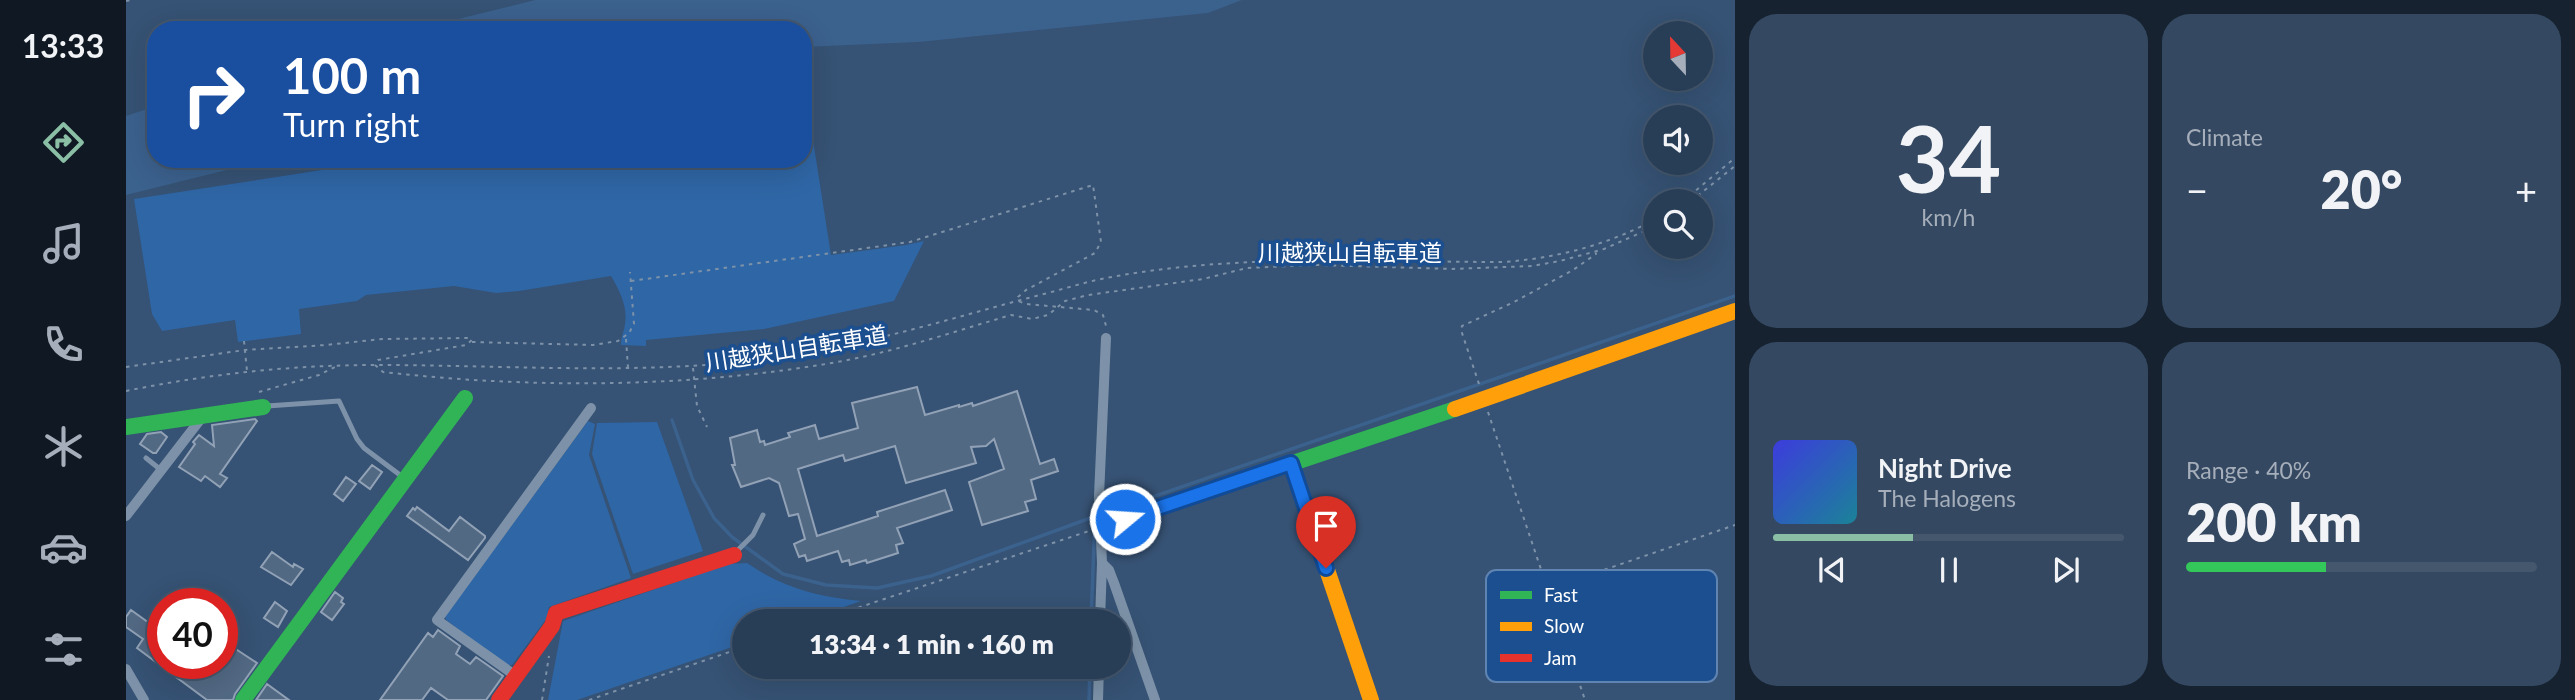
<!DOCTYPE html>
<html lang="en">
<head>
<meta charset="utf-8">
<style>
  :root { --surface:#283e57; --page:#344961; --text:#f1f3f6; --muted:#a5aeba; --line:#44576d; --accent:#8abfa5 }
  body { margin:0; font-family:Lato,"Noto Sans JP",sans-serif; background:var(--page); color:var(--text); height:100vh; display:flex; flex-direction:column; font-size:26px; white-space:nowrap }
  * { box-sizing:border-box; margin:0 }
  p { font-size:23px; color:var(--muted) }
  .icon { flex:none; width:38px; height:38px; fill:none; stroke:currentColor; stroke-width:2; stroke-linecap:round; stroke-linejoin:round }
  .map { position:relative; flex:1; overflow:hidden }
  .side { display:flex; flex-direction:column; gap:14px; padding:14px; background:#162230; width:840px }
  .side>* { flex:none }
  .top-card { position:absolute; left:21px; top:21px; width:665px; height:147px; border-radius:28px; box-shadow:0 7px 28px #0002,0 0 0 2px var(--line); background:#1a4fa0; color:#fff; overflow:hidden }
  .needle { width:46px; rotate:338deg }
  .buttons { position:absolute; left:1517px; top:21px; display:grid; gap:14px }
  .buttons a { display:grid; place-items:center; width:70px; height:70px; border-radius:50%; background:var(--surface); box-shadow:0 7px 28px #0002,0 0 0 2px var(--line); font-size:35px }
  .speed { position:absolute; left:21px; top:588px; display:flex; gap:14px; font-size:35px; font-weight:700; text-align:center }
  .speed>* { display:grid; place-content:center; width:91px; height:91px; border-radius:50%; background:var(--surface); box-shadow:0 7px 28px #0002,0 0 0 2px var(--line); line-height:1 }
  .speed .limit { border:10px solid #d22; background:#fff; color:#111 }
  .pin { position:absolute; display:grid; place-items:center; width:60px; height:60px; color:#fff; margin:-72px -30px; border-radius:50% 50% 50% 0; rotate:-45deg; box-shadow:0 0 7px #0007 }
  .pin .icon { rotate:45deg }
  .me { position:absolute; width:77px; margin:-38px; rotate:72deg; stroke-linejoin:round; filter:drop-shadow(0 0 5px #0008) }
  .turn { display:flex; align-items:center; gap:24px; height:147px; padding:0 21px; font-size:32px }
  .turn .icon { width:91px; height:91px; stroke-width:2.5 }
  .turn b { display:block; font-size:49px; line-height:60px }
  .big { font-size:52px; font-weight:800; line-height:1.1 }
  .side .tile { flex:1; display:flex; flex-direction:column; justify-content:center; gap:10px; min-width:0; padding:0 24px; border-radius:28px; background:var(--page) }
  .side .dial { align-items:center; gap:0 }
  .dial b { font-size:91px; line-height:1 }
  .song { display:flex; align-items:center; gap:21px }
  .cover { width:84px; height:84px; border-radius:10px; background:linear-gradient(135deg,hsl(240 70% 55%),hsl(190 70% 35%)) }
  .played { height:7px; border-radius:4px; background:linear-gradient(90deg,var(--accent) 40%,var(--line) 40%) }
  .keys { display:flex; justify-content:space-around; direction:ltr }
  .heat { display:flex; justify-content:space-between; align-items:center; font-size:38px; direction:ltr }
  .charge { height:10px; border-radius:5px; background:linear-gradient(90deg,#34c759 40%,var(--line) 0) }
  .side .tiles { flex:1; display:grid; gap:14px; grid-template-columns:repeat(2,1fr) }
  .trip { position:absolute; left:606px; top:609px; width:399px; height:70px; border-radius:35px; background:var(--surface); box-shadow:0 7px 28px #0002,0 0 0 2px var(--line); font-weight:800; line-height:70px; text-align:center }
  main { display:flex; flex:1; min-height:0 }
  .tab-bar { display:flex; flex-direction:column; width:126px; justify-content:space-around; align-items:center; background:#101923; color:var(--muted) }
  .tab-bar .icon { width:49px; height:49px }
  .tab-bar .active { color:var(--accent) }
  .tab-bar b { font-size:32px; color:var(--text) }
  .map>svg:first-child { display:block }
</style>
</head>
<body>
<main>
<nav class="tab-bar">
<b>13:33</b>
<svg class="icon active" aria-label="directions" viewBox="0 0 24 24"><path d="M12 3l9 9-9 9-9-9zM9 14v-3h6M13 9l2 2-2 2"/></svg>
<svg class="icon" aria-label="music" viewBox="0 0 24 24"><path d="M9 18V5l10-2v13"/><circle cx="6" cy="18" r="3"/><circle cx="16" cy="16" r="3"/></svg>
<svg class="icon" aria-label="phone" viewBox="0 0 24 24"><path d="M5 4h4l2 5-3 2q2 4 5 5l2-3 5 2v4C11 20 4 13 5 4z"/></svg>
<svg class="icon" aria-label="climate" viewBox="0 0 24 24"><path d="M12 3v18M4 7l16 10M4 17L20 7"/></svg>
<svg class="icon" aria-label="car" viewBox="0 0 24 24"><path d="M5 17H2v-5l4-1 3-4h7l3 4 3 1v5h-3M9 17h6M6 11h13"/><circle cx="7" cy="17" r="2"/><circle cx="17" cy="17" r="2"/></svg>
<svg class="icon" aria-label="filters" viewBox="0 0 24 24"><path d="M4 7h16M4 17h16"/><circle cx="9" cy="7" r="2"/><circle cx="15" cy="17" r="2"/></svg>
</nav>
<div class="map">
<svg width="1609" height="700" viewBox="0 0 1609 700">
  <rect width="100%" height="100%" fill="#365274"/>
  <path fill="#2f66a5" d="M681,102L705,255L780,245L798,241L768,301L638,329L520,340V346L495,345C495,336 498,332 499,324C502,306 493,290 485,276L393,291L370,293L328,286L240,295L231,301L173,309L175,334L112,342L109,320L36,331L26,314L8,199L235,164V159H677V103Z
    M462,421L469,424L463,455L505,578L423,607L421,618L386,665H380L320,620L319,616Z
    M531,422L577,551L507,574L466,454L471,423Z
    M621,563C657,588 693,597 735,601L678,621H618V643L451,700H422L437,621L602,564Z"/>
  <path fill="#3b618d" d="M409,0H1116L1082,13L793,42L677,47V30H288Z
    M30,106V159H145L0,195V116Z"/>
  <g fill="none" stroke-linecap="round" stroke-linejoin="round">
    <path stroke="#3b618d" stroke-width="3.5" d="M546,420L567,480L588,518L606,537L657,574L700,585L751,588L805,576L970,516
      M977,514L1609,296
      M965,621L969,517
      M963,700L964,667"/>
  </g>
  <path fill="#526984" stroke="#92a2b6" stroke-width="2" d="M791,387L799,415L833,405V407L846,403L847,406L891,391L914,464L928,459L932,471L905,480L910,499L899,502L902,511L856,525L843,482L878,469L868,439L860,446L845,447L850,463L780,483L769,446L719,461L717,455L672,469L691,536L752,516L751,512L819,490L826,510L771,528L777,543L770,545L772,553L741,563L740,560L724,565L723,560L716,562L712,551L681,561L679,555L673,557L668,544L679,539L672,514L663,516L653,483L643,478L615,487L606,465H609L604,438L631,430L634,442L638,441L639,445L664,437L662,433L689,425L693,439L714,433L732,428L726,403Z
    M129,419L131,421L94,474L101,478L94,487L79,476L75,481L53,467L69,444L67,442L73,435L88,446L86,425Z
    M35,432L41,437L30,453H27L14,444L21,434Z
    M246,465L256,472L244,489L233,481Z
    M220,477L230,484L217,501L208,494Z
    M291,507L323,531L334,517L359,536V538L342,560L281,516L287,508L289,510Z
    M146,552L167,567L168,564L177,569L165,585L135,567Z
    M209,592L217,598L215,602L218,604L206,620L195,612Z
    M149,602L161,611L152,627L138,618Z
    M5,610L37,633V663H96V640L131,663L109,694L107,700H81L11,648L17,639L0,627V617Z
    M312,630L334,646L330,654L344,664L350,657L377,676L360,700H322L305,688L296,700H254L302,633L307,637Z
    M141,684L163,700H130Z"/>
  <g fill="none" stroke-linecap="round" stroke-linejoin="round">
    <path stroke="#7d92a8" stroke-width="2" stroke-dasharray="3.5 5" stroke-linecap="butt" d="M0,1L5,0
      M1557,201L1609,158
      M1565,201L1609,166
      M505,281L784,242L967,185L975,242L969,253L900,290L892,297V301L900,304L968,310L977,315L980,326
      M500,339L502,368
      M118,341L121,371
      M346,342L467,345L492,341L503,333L508,324L504,272
      M249,365L257,372C408,389 567,388 717,361C774,350 830,331 885,315L906,319L922,315L939,301L962,295L1077,279L1121,268L1189,265L1325,269L1406,266L1434,261L1478,249L1530,226
      M0,367L119,350L200,345L256,339L341,338L346,340L340,345L252,360L250,364
      M567,368L571,406L581,427
      M1353,384L1335,330L1336,326L1388,302L1447,270L1470,254L1469,247
      M0,391C82,374 166,365 250,365C378,365 506,375 634,360C726,349 816,321 906,297C931,291 955,283 980,278C1112,253 1245,262 1377,262C1432,258 1481,245 1530,219
      M133,392L193,375L211,366
      M1362,412L1459,700
      M1422,589L1609,525
      M692,621L963,531
      M416,700L423,656
      M463,700L618,647"/>
    <path stroke="#7d92a8" stroke-width="5" d="M141,406L213,401L231,439L238,448L278,478
      M20,458L35,470
      M608,554L627,535L637,515"/>
    <path stroke="#7d92a8" stroke-width="10" d="M0,516L77,416
      M976,563L983,570L988,583L1029,700
      M974,621L976,563L973,496L980,338
      M0,669L18,700
      M390,676L311,620L465,408
      M972,700L973,667"/>
    <path stroke="#30b455" stroke-width="16" d="M0,427L137,407
      M975,527L1329,409
      M117,700L339,398"/>
    <path stroke="#ff9f0a" stroke-width="16" d="M1329,409L1609,311
      M1165,463L1245,700"/>
    <path stroke="#e5322d" stroke-width="16" d="M373,700L426,626L430,613L608,555"/>
  </g>
  <g fill="none" stroke-linecap="round" stroke-linejoin="round">
    <g stroke="#114b97" stroke-width="18">
      <path id="route" d="M999,519L1165,463L1200,568"/>
    </g>
    <use href="#route" stroke="#1a73e8" stroke-width="12"/>
  </g>
  <g text-anchor="middle" dominant-baseline="central" stroke-width="7" stroke-linejoin="round" paint-order="stroke">
    <g font-size="23" fill="#fff" stroke="#1b4f8f">
      <text x="1224" y="252">川越狭山自転車道</text>
      <text transform="translate(670 348) rotate(-9)">川越狭山自転車道</text>
    </g>
  </g>
  <rect x="1360" y="570" width="231" height="112" rx="10" fill="#1b4f8f" stroke="#5f84b1" stroke-width="2"/>
  <rect x="1374" y="591" width="32" height="8" fill="#30b455"/>
  <rect x="1374" y="622" width="32" height="9" fill="#ff9f0a"/>
  <rect x="1374" y="654" width="32" height="8" fill="#e5322d"/>
  <g font-size="19" fill="#fff">
    <text x="1418" y="602">Fast</text>
    <text x="1418" y="633">Slow</text>
    <text x="1418" y="665">Jam</text>
  </g>
</svg>
<div class="buttons">
<a><svg class="needle" viewBox="-14 -14 28 28"><path d="M0-13l5 13h-10z" fill="#e53935"/><path d="M0 13l5-13h-10z" fill="#a5aeba"/></svg></a>
<a><svg class="icon" aria-label="sound" viewBox="0 0 24 24"><path d="M4 9h4l5-4v14l-5-4H4zM17 9q2 3 0 6"/></svg></a>
<a><svg class="icon" aria-label="search" viewBox="0 0 24 24"><circle cx="10" cy="10" r="6"/><path d="M15 15l6 6"/></svg></a>
</div>
<div class="speed"><div class="limit">40</div></div>
<div class="pin" style="left:1200px;top:568px;background:#d93025"><svg class="icon" aria-label="arrive" viewBox="0 0 24 24"><path d="M6 21V4h12l-3 4 3 4H6"/></svg></div>
<svg class="me" style="left:999px;top:519px" viewBox="-20 -20 40 40"><circle r="17" fill="#1a73e8" stroke="#fff" stroke-width="3"/><path d="M0-11L8 9 0 5-8 9z" fill="#fff"/></svg>
<div class="trip">13:34 · 1 min · 160 m</div>
<div class="top-card">
<div class="turn"><svg class="icon" aria-label="right" viewBox="0 0 24 24"><path d="M7 20v-9h11M14 6l5 5-5 5"/></svg><div><b>100 m</b>Turn right</div></div>
</div>
</div>
<section class="side">
<div class="tiles">
<div class="tile dial"><b>34</b><p>km/h</p></div>
<div class="tile"><p>Climate</p>
<div class="heat"><a>−</a><b class="big">20°</b><a>+</a></div>
</div>
<div class="tile">
<div class="song"><i class="cover"></i><div><b>Night Drive</b><p>The Halogens</p></div></div>
<div class="played"></div>
<div class="keys"><svg class="icon" aria-label="previous" viewBox="0 0 24 24"><path d="M18 5L8 12l10 7zM5 5v14"/></svg><svg class="icon" aria-label="pause" viewBox="0 0 24 24"><path d="M8 5v14M16 5v14"/></svg><svg class="icon" aria-label="next" viewBox="0 0 24 24"><path d="M6 5l10 7-10 7zM19 5v14"/></svg></div>
</div>
<div class="tile"><p>Range · 40%</p><b class="big">200 km</b><div class="charge"></div></div>
</div>
</section>
</main>
</body>
</html>
